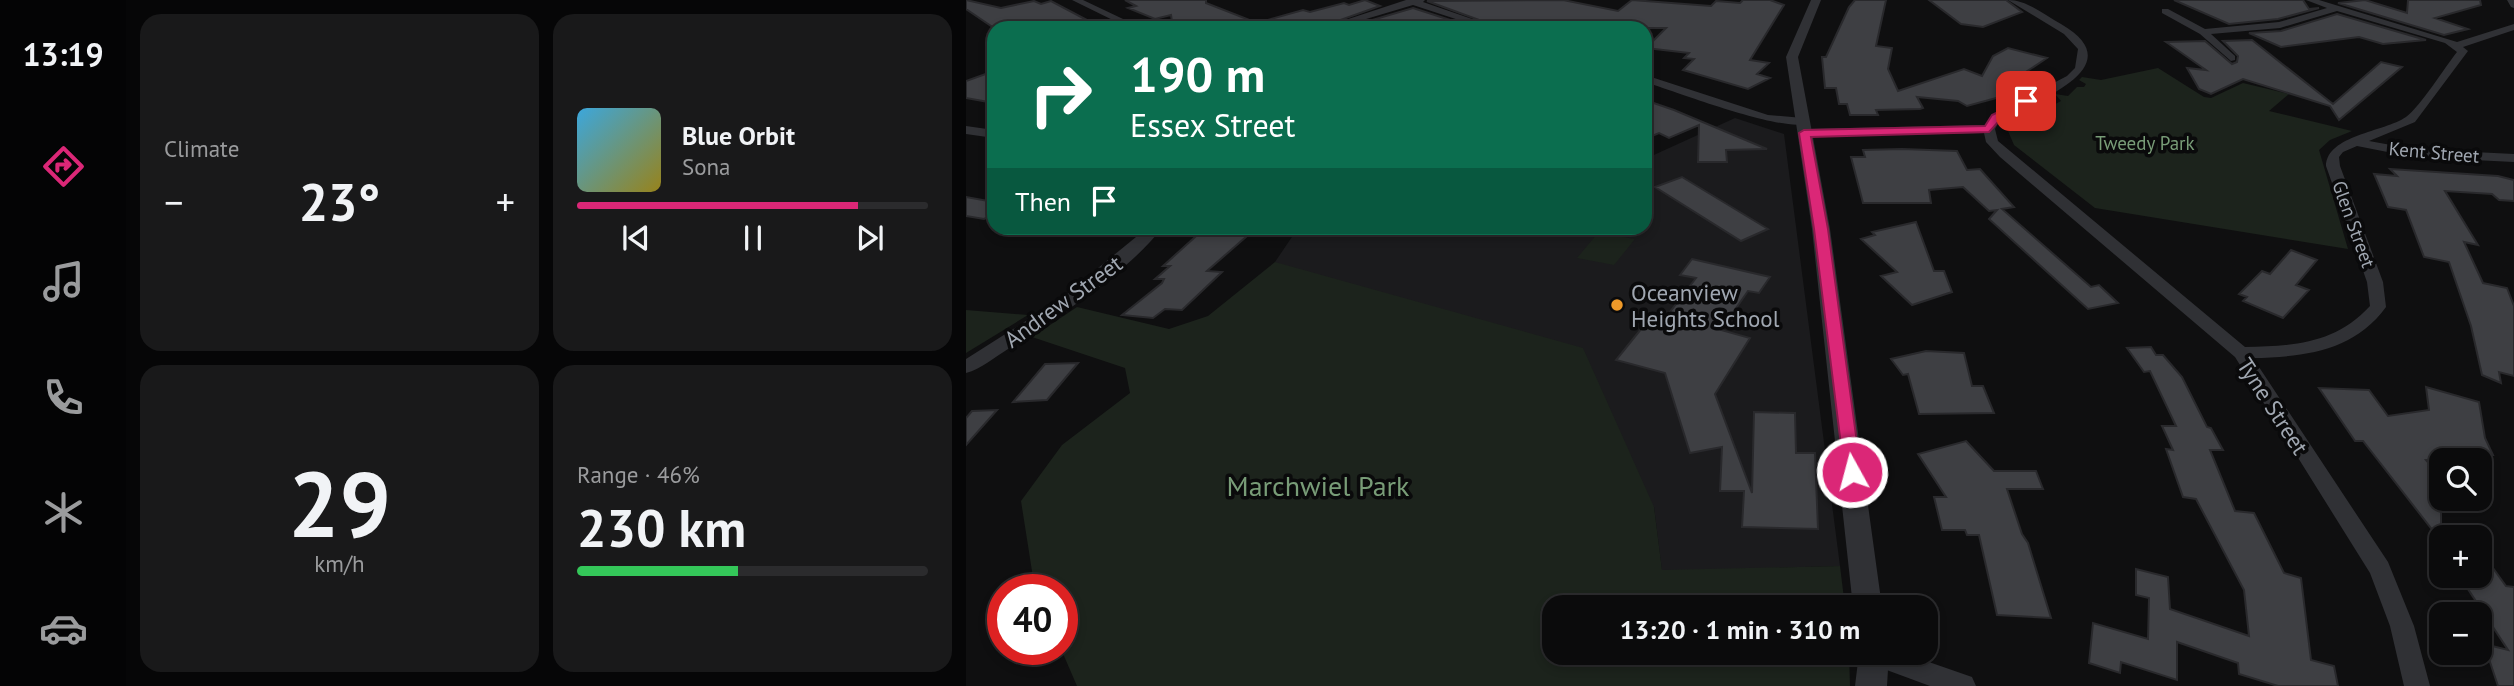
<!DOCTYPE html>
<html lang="en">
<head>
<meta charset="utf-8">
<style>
  :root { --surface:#0b0b0c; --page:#19191a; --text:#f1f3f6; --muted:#9a9b9d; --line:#2b2b2d; --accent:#db2777 }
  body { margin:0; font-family:"PT Sans",sans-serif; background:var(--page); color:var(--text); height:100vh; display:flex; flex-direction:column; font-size:26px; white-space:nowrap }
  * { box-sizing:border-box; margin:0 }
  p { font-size:23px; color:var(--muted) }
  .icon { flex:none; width:38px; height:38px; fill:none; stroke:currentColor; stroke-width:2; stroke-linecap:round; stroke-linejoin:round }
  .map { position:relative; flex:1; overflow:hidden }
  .side { display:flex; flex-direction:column; gap:14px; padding:14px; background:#060607; width:840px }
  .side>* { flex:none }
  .guide { position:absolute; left:21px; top:21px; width:665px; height:214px; border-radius:21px; box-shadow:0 4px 10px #0003,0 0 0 2px var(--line); background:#0b6e4f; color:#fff; overflow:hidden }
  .tools { position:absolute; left:1463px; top:448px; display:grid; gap:14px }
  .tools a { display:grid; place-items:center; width:63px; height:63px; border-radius:14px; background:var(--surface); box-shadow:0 4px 10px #0003,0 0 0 2px var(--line); font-size:35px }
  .speed { position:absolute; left:21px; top:574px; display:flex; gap:14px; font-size:35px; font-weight:700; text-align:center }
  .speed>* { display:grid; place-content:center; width:91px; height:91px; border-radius:50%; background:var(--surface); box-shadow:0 4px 10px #0003,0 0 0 2px var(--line); line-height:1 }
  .speed .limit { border:10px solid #d22; background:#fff; color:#111 }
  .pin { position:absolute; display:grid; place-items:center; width:60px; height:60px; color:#fff; margin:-30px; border-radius:14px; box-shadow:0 4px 10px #0006 }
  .me { position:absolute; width:77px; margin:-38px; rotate:353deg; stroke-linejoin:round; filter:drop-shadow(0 0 5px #0008) }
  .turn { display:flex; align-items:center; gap:24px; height:147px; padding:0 28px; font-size:32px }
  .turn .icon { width:91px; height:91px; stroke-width:2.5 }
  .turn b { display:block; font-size:49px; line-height:60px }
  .then { display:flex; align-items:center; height:66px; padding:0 28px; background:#0003; gap:14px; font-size:26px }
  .big { font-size:52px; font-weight:700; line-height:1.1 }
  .side .widget { flex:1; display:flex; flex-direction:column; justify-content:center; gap:10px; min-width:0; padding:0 24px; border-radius:21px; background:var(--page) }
  .side .dial { align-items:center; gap:0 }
  .dial b { font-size:91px; line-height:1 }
  .song { display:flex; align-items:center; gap:21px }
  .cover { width:84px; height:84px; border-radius:10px; background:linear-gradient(135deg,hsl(200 70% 55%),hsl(50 70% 35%)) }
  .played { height:7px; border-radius:4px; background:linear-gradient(90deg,var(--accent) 80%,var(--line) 80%) }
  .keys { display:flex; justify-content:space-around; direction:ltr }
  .heat { display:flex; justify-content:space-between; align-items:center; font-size:38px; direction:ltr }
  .charge { height:10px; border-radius:5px; background:linear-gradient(90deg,#34c759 46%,var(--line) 0) }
  .side .tiles { flex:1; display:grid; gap:14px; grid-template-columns:repeat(2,1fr) }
  .trip { position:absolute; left:576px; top:595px; width:396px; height:70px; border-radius:21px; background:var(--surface); box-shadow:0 4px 10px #0003,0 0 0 2px var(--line); font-weight:700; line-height:70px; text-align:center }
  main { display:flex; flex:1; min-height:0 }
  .menu { display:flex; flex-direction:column; width:126px; justify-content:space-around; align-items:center; background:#040405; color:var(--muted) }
  .menu .icon { width:49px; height:49px }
  .menu .selected { color:var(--accent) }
  .menu b { font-size:32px; color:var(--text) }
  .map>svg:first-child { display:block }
</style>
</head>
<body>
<main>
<nav class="menu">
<b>13:19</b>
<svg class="icon selected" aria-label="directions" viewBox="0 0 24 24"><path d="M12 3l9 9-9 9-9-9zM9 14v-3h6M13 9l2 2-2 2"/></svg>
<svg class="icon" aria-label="music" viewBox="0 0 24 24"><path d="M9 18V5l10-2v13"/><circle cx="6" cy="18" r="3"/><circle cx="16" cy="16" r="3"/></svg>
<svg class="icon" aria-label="phone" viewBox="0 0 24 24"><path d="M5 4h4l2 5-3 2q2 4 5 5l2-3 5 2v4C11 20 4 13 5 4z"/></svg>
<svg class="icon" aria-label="climate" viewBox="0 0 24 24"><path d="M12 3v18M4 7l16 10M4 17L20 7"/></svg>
<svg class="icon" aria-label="car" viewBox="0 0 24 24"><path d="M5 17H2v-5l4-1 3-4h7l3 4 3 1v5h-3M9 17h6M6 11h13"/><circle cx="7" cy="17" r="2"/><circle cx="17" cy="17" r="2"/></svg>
</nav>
<section class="side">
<div class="tiles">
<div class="widget"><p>Climate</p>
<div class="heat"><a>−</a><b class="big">23°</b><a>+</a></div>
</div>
<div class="widget">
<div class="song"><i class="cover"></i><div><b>Blue Orbit</b><p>Sona</p></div></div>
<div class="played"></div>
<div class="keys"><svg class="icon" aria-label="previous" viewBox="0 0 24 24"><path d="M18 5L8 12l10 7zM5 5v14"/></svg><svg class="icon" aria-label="pause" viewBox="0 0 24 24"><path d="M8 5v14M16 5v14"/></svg><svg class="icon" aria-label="next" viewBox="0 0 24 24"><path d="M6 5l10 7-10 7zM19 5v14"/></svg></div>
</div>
<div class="widget dial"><b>29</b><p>km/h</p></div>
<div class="widget"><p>Range · 46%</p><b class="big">230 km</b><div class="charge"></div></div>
</div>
</section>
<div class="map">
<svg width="1548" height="686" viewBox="0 0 1548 686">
  <rect width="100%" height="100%" fill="#0f0f10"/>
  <path fill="#1b1b1d" d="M769,118L818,134L874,566L696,571L688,507L309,262L332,228H679V159Z"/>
  <path fill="#1c231c" d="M1192,68L1238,97L1245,98L1277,83L1323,94L1303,111L1386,131L1364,140L1353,150L1382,249L1129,208L1048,145L1042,131L1048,126L1095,101L1089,94L1102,96L1111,87H1118L1120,84L1113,80L1116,77L1135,80Z
    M632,233L669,239L648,265L611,258Z
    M309,262L617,348L688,507L696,570L874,566L879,607H588V653H883L884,686H111L95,649L96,590H69L55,501L96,445L164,393L159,368L66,337L111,307L203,329L242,316Z
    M0,310L62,315L0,353Z"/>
  <path fill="#3e3f43" stroke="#29292c" stroke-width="2" d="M0,0L35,8L68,1L75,4L85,1L136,28H28L0,9Z
    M159,0H240V3L291,23L337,10L344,12L378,3L383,5L399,0L414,6L352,28H207L205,15L189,19L162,8L170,6Z
    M597,0L652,11L666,0L745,6L750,1L774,3L777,0H804L818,5L784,60L803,63L791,74L804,78L782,89L717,70L728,59L718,58L723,53L680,48L700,28H535L461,1Z
    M889,0H920L910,46L926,48L922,69L932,91L998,69L1016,76L1027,56L1042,48L1081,58L1060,72L1067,74L1052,81L1059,83L1034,97L1001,106L992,101L951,97L957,108L954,109L910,110L912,115H884L881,104H873L870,88H859L856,57H860L883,7Z
    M963,0H1040L1056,12L1017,27L995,24Z
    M1208,0H1337L1343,9L1353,8L1312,19L1263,24Z
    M1399,0L1441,13L1442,0H1514L1515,5L1469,18L1502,29L1478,35L1372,3Z
    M447,8L509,28H379Z
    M1371,14L1460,40L1417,44L1393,37L1315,47L1283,33L1315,31Z
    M1286,40L1367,104L1415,62L1436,67L1373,120L1364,106L1277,79L1245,94L1233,89L1221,68L1240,70L1200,42L1239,41L1266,64L1271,62L1272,56L1257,41Z
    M28,71V103L0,98V81Z
    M679,100L708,110L801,149L760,150L761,162H732L733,125L703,138L693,133L679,139Z
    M936,149L991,151L1001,170L1014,169L1048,207L1036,209L1125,287L1133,285L1152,303L1122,309L1023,219L1031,210L1023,211L997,187L963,190L965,203H897L885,157H899L897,150Z
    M1424,169L1532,176L1548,180V201L1533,200L1526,194L1479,191L1512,245L1498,242L1517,283L1541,288L1548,306V376L1533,372L1535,383L1516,375L1505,326L1483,262L1458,257L1440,210L1422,207L1408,174L1431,176Z
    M716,177L802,229L775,241L689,187Z
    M0,197L28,202V214L18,219L0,216Z
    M950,222L968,271H978L986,292L946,305L915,276L931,272L895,239L909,235L906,232Z
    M239,228H272L266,235L281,236L241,271L256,272L216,310L199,309L187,318L156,315L196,283L198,279H189L204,266H197Z
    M1325,250L1351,260L1330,285L1343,290L1317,318L1277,301L1281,297L1273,294L1296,271L1304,274Z
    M726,259L804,277L793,293L782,291L755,330L784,338L749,394L786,493L788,412L829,413L830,453H849L852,529L776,527L778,491H754L756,447L724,453L699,373L650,360L688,313L700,317L730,278L714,275Z
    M1185,347L1190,355H1197L1216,377L1241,427L1245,428L1257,450H1244L1269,511L1288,513L1318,573L1335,578L1345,660L1368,666L1372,686H1312L1273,674L1272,663L1211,642V680L1155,662L1154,673L1123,663L1127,623L1182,639L1183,598L1170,595V569L1202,577L1204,609L1283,636L1278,590L1230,499L1217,497L1200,449L1207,450L1196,426H1210L1184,371L1178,372L1161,348Z
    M960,351L998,353L1006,386H1017L1028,413L953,414L942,374L937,375L925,359Z
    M112,363L81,400L47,402L79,364Z
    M1460,387L1513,402L1519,438L1527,455L1493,454L1496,460H1460L1475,479V541L1397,441H1389L1353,388L1403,390L1422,416L1463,410Z
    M31,410L0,445V418L6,411Z
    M1000,441L1028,471H1070L1077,489H1041L1056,534L1062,543L1085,618L1031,615L1013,535H1001L999,530H976L968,497H980L952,454Z
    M1514,550L1540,586L1548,587V686H1532L1518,644L1542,650L1498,583L1514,584Z"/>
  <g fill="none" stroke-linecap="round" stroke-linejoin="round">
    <path fill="#303135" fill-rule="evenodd" d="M106,0H117L176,28H163Z
      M459,0L457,2L532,28H517L447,5L370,28H355L440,0Z
      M1042,0C1061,0 1079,15 1095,24C1169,67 1070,101 1034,120L1029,129L1032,141L1279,347C1327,346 1369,344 1404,306L1401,282L1360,166C1361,135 1418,132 1440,117C1454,107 1479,67 1491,52L1479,43L1371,11L1314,28L1245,34L1269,56V60L1265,61L1234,34L1196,13V9H1202L1239,29L1313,22L1361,8L1340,0H1353L1491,42L1548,24V30L1497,47L1502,51L1449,122L1403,141L1447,149L1548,154V162L1447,157L1391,146L1377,152L1373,157L1374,166L1417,282L1420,307C1388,351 1339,357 1287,358L1422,562L1448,626L1464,686H1438L1424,626L1404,573L1269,357L1034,157L1020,142L1018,133L838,137L832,133L838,129L1019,125L1026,115L1101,76L1109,68L1112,49L1098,34Z
      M1541,0H1548V8L1545,7Z
      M679,75L802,115L837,118L843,122C824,136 706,90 679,82Z
      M0,126L28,130V138L0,134Z
      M181,228H196C161,273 91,318 42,349C29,357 15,369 0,373V359L93,300Z
      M896,653H937L1006,677L1010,686H964L899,662Z"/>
    <path fill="#303135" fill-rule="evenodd" d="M845,0H855L832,57L864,229L916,607H887L846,229L820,57Z
      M893,653H923L921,686H889Z"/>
  </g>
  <path fill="#db2777" stroke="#8e194d" stroke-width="2" d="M1060,98L1066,101L1064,104L1034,120L1023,132L845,137L862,229L895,472L892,477H879L848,229L833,133L838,130L1019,126L1026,115Z"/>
  <circle fill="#ee9929" stroke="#0a0a0b" stroke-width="2.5" cx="651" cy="305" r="7"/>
  <g text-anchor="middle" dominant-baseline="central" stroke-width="7" stroke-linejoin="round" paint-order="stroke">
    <g font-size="19" fill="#789c77" stroke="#0a0a0b">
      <text x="1179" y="143">Tweedy Park</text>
    </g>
    <g font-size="19" fill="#a0a7b1" stroke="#0a0a0b">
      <text transform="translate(1468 152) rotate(5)">Kent Street</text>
      <text transform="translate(1388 224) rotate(70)">Glen Street</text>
    </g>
    <g font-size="23" fill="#a0a7b1" stroke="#0a0a0b" text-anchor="start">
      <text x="665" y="292">Oceanview<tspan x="665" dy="26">Heights School</tspan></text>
    </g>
    <g font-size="23" fill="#a0a7b1" stroke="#0a0a0b">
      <text transform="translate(97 301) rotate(-36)">Andrew Street</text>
      <text transform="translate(1307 406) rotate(57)">Tyne Street</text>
    </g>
    <g font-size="28" fill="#789c77" stroke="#0a0a0b">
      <text x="352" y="485">Marchwiel Park</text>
    </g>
  </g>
</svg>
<div class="tools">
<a><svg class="icon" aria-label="search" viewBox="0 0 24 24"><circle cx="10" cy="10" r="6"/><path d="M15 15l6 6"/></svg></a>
<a>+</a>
<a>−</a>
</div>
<div class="speed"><div class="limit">40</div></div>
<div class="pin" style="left:1060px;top:101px;background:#d93025"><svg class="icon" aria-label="arrive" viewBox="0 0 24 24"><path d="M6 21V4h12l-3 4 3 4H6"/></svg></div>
<svg class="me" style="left:886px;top:472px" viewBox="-20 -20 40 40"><circle r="17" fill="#db2777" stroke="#fff" stroke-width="3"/><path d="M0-11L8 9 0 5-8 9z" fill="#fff"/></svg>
<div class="trip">13:20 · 1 min · 310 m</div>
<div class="guide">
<div class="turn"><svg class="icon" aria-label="right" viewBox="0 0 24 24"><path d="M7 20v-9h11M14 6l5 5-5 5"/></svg><div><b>190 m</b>Essex Street</div></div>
<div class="then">Then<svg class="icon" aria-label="arrive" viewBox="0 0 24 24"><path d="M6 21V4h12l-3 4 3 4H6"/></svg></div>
</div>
</div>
</main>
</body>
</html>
